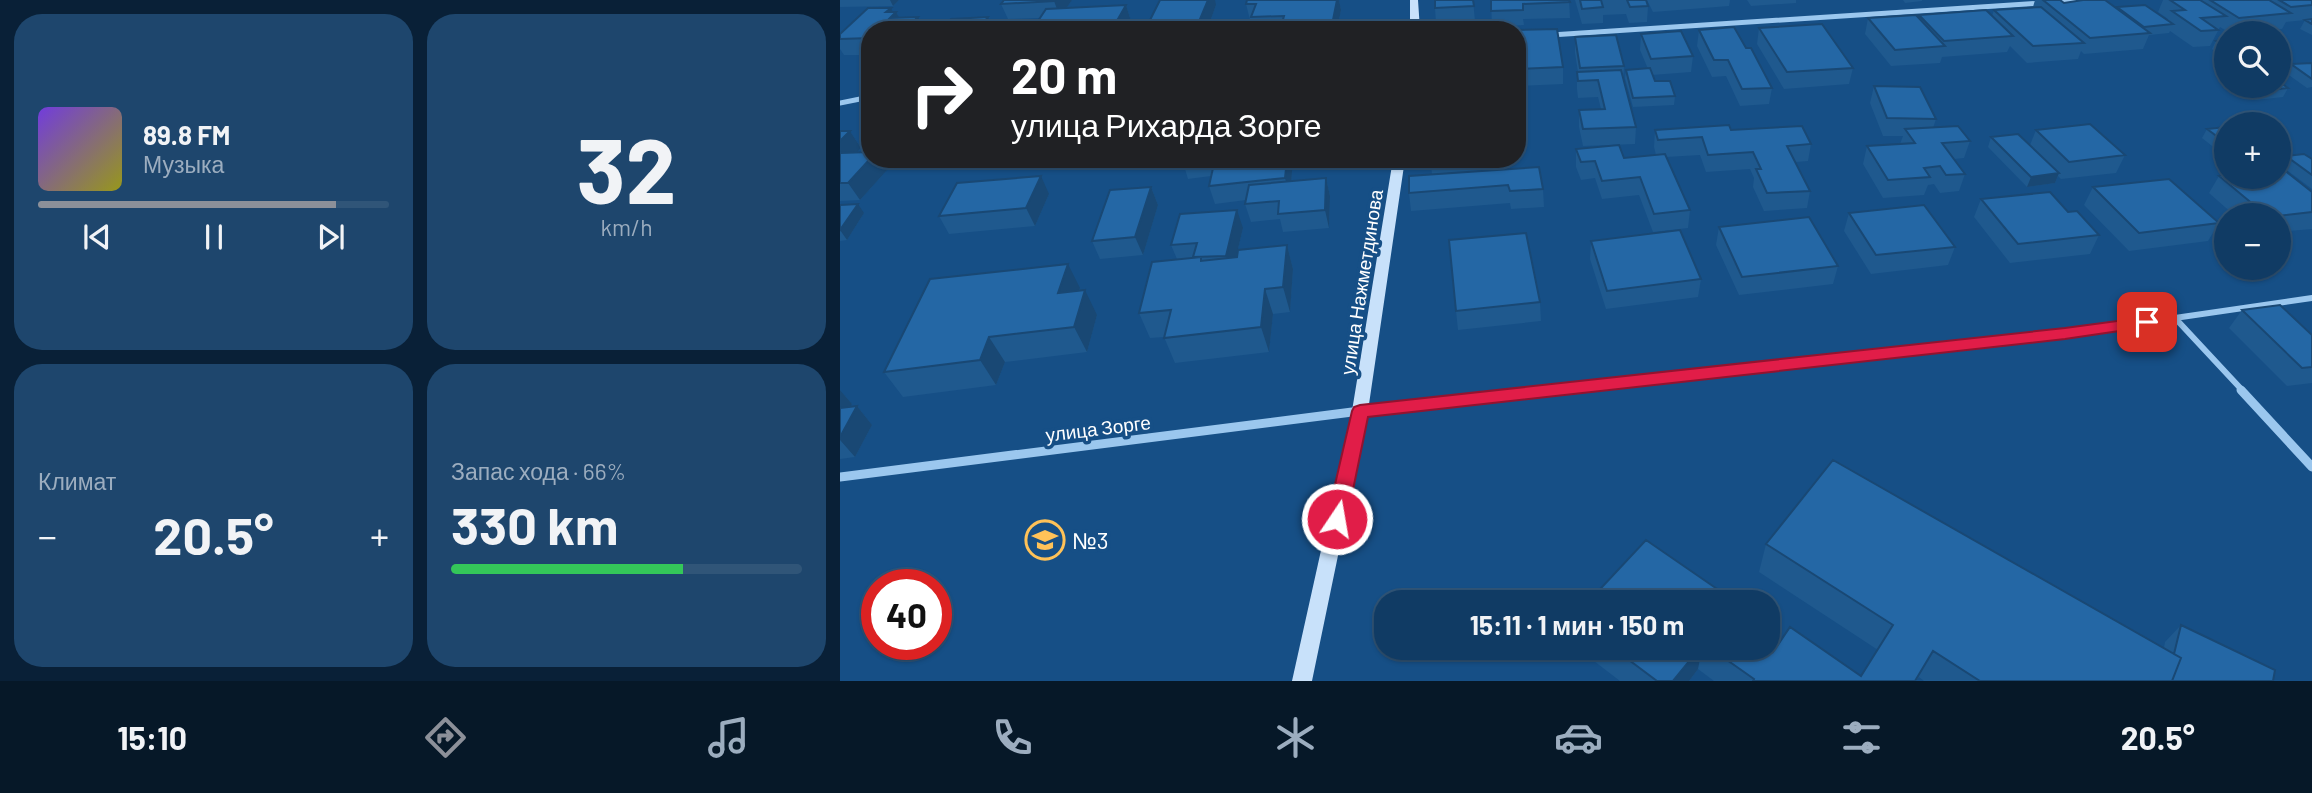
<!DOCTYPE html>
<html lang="ru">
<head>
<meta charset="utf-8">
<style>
  :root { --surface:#103b64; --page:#1e466d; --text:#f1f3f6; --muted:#9cadbf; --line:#305578; --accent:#8c9099 }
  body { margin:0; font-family:Barlow,sans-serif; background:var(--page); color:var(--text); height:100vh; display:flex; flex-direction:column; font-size:26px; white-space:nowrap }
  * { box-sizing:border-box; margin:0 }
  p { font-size:23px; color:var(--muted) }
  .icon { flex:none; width:38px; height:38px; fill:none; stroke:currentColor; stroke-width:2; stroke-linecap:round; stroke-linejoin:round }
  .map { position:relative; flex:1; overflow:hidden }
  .sheet { display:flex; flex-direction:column; gap:14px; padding:14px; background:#092037; width:840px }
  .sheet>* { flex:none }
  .hud { position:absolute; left:21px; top:21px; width:665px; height:147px; border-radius:28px; box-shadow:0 2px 5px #0004,0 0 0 2px var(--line); background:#202124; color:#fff; overflow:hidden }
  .tools { position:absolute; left:1374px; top:21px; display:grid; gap:14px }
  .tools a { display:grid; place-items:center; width:77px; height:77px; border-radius:50%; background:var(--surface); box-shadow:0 2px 5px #0004,0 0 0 2px var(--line); font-size:35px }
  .speed { position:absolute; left:21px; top:569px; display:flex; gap:14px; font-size:35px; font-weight:700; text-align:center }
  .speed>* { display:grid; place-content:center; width:91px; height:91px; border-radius:50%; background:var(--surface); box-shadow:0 2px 5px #0004,0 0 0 2px var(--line); line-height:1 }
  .speed .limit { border:10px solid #d22; background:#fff; color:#111 }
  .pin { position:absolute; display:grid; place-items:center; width:60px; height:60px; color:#fff; margin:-30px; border-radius:14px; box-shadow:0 4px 10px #0006 }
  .me { position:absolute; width:77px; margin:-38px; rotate:12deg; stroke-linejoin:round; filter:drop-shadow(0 0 5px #0008) }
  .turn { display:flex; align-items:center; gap:24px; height:147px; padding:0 35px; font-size:32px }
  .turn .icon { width:91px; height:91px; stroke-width:2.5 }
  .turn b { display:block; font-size:49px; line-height:60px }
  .big { font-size:52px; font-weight:700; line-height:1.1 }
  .sheet .tile { flex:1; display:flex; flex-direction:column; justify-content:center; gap:10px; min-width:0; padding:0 24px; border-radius:28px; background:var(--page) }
  .sheet .dial { align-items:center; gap:0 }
  .dial b { font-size:91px; line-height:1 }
  .song { display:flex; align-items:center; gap:21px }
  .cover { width:84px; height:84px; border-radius:10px; background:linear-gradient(135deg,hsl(260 70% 55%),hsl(60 70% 35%)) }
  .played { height:7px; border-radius:4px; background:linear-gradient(90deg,var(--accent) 85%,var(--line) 85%) }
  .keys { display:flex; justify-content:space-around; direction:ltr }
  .heat { display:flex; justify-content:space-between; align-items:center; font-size:38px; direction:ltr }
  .charge { height:10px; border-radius:5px; background:linear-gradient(90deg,#34c759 66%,var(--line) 0) }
  .sheet .tiles { flex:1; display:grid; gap:14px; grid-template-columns:repeat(2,1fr) }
  .trip { position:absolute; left:534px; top:590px; width:406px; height:70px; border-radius:28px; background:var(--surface); box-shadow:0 2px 5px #0004,0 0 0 2px var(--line); font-weight:700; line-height:70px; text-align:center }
  .menu { display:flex; height:112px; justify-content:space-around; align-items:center; background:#061828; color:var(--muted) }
  .menu .icon { width:49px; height:49px }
  .menu .active { color:var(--accent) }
  .menu b { font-size:32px; color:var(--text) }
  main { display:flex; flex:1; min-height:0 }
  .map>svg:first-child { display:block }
</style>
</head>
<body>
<main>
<section class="sheet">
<div class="tiles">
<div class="tile">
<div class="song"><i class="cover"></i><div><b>89.8 FM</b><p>Музыка</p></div></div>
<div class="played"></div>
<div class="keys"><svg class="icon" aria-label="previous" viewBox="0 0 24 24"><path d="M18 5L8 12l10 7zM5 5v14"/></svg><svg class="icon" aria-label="pause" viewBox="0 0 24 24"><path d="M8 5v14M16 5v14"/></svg><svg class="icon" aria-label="next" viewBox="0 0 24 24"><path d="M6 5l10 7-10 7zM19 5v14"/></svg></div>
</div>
<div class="tile dial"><b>32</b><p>km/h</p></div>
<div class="tile"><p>Климат</p>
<div class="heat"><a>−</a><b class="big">20.5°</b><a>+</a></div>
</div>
<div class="tile"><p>Запас хода · 66%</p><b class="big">330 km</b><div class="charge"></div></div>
</div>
</section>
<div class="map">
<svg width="1472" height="681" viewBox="0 0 1472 681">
  <rect width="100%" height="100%" fill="#164f86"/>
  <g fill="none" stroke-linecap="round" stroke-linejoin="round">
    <path stroke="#9bc7ee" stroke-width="5" d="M1214,3L1255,0
      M711,35L1202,3
      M0,103L30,97"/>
    <path stroke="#9bc7ee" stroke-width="6" d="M1335,318L1403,391
      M699,391L1225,334L1472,298"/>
    <path stroke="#9bc7ee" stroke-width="9" d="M1401,390L1472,467
      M0,477L520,411L715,390"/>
    <path fill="#c8e1fa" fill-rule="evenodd" d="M570,0H578L580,30H570Z
      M553,159H565L528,411L472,681H452L512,411Z"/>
  </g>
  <path fill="#1f598e" d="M0,0H59L53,6L0,7Z
    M232,0L226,8L286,5L291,21L287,30H192L200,18L168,19L161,4Z
    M407,0H499L501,10L497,30H415L412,20H410L406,4Z
    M633,0L635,21L596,23L595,8Z
    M651,0H729L730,18L683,19L684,25L652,27Z
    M735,0H806L808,6L807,22L789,23L786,14L763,15V23L742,24Z
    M807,0H890L889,6L813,12Z
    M907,0H956V3L911,6Z
    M1063,0H1082V1L1065,3Z
    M1195,0H1220L1224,3L1276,8L1277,7L1328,21V19L1318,12L1323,0H1472V35L1460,29L1465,20L1446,22L1442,29L1394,33H1390L1380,27L1370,46L1353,47L1330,31L1329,33L1309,35L1303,49L1244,54L1241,51L1238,59L1187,63L1170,46L1167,52L1102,57L1100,63L1051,66L1025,34L1028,18H1078L1079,15L1152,16L1154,10L1193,7Z
    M376,5L367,30H308L307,26Z
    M53,12H56L59,18L30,30V55H4L0,49V34Z
    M919,28L1013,68L1009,84L944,89L917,44Z
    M677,30L723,67V84L677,86Z
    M859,30L906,48L932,88L929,104L900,106L886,76L872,77L857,46Z
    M801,34L853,56L851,72L812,75L815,81L835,96L834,105L793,107L785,78L786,70L808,69L800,50Z
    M1383,34H1386V61L1372,49L1376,41L1379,40Z
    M735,37L784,66L783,81L796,127L795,144L743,146L739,127V110L761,109L758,97L738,98L737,89V72H738L735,53Z
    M1382,63H1386V78L1377,72Z
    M1472,63V87L1467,88L1446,73L1451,64Z
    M1034,86L1096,119L1093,128L1130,141L1124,158L1114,159L1125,174L1119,191L1100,193L1094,184L1088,185L1084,195L1043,198L1023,164L1027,146L1060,144L1063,136H1043L1030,103Z
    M1396,86H1438L1448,88L1443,97L1416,100Z
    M1386,127V157L1362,138L1367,129Z
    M815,130H891L971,144L968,161L956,162L970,191L967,208L924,211L913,187L914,178L910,169L866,172L860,155L826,157L850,210L848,228L813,232L799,195L762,199L755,178L741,180L736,167V149L784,158L816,155L814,147Z
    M1196,130L1285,155L1276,173L1221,179L1218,176L1215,183L1187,187L1148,147L1151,137L1190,145Z
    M0,131H10L21,148L17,152L48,169L20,200L0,201Z
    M1446,156L1472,159V189L1440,165Z
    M175,159H226L177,163Z
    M317,159H337L318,161Z
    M342,159H453L451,181L486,178L490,196L489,228L443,232L440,219L411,222L405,204L406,200L375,204L369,186L371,176L348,179Z
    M590,159H661V170L703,189L704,207L671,209L670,203L571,211L569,193L592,174Z
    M1379,176L1472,192V229L1438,232V215H1394L1369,193Z
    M311,187L318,205L303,255L260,259L252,241Z
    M1253,187L1379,223L1368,241L1289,251L1244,205Z
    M209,194L195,226L109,234L99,216Z
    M1141,199L1228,212L1259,235L1250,254L1170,263L1134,217Z
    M0,205L24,213L7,240L0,241Z
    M1009,213L1115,247L1108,265L1031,274L1004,231Z
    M879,227L998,266L993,284L899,295L876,245Z
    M403,228L396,257L447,245L453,269L450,312L433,314L429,352L335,363L324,337L310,338L299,313L337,259L331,245Z
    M751,241L861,279L858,297L766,309L750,259Z
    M240,288V291L257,315L247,352L165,362L156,385L63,397L44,372Z
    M700,302L701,321L618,330L616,311Z
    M1402,310L1472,335V383L1447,386L1389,328Z
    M0,390L12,404L10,407L17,406L32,425L15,457L0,459Z
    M926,544L1324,648L1325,642L1341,625L1433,681H1084L1079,677L1076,681H874L858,669L849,681H780L737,648H926L933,652L1021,676L1038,650L919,572Z"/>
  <path fill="#194874" d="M50,0H59L53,6Z
    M215,0H232L220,17L214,1Z
    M368,0H375L376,5L367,30H360L358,24Z
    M497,0H499L501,10L497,30H495L493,20Z
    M286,5L291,21L287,30H276L274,26Z
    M51,8L54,14L56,12L65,28L63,30L46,12Z
    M78,17L84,30H65Z
    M148,17L153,30H138Z
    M10,131L21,148L0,170V141Z
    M30,159H42L48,169L20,200L8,183Z
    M447,159H453L450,196L445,178Z
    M1219,173L1215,183L1187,187L1191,177Z
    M201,176L209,194L195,226L186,208Z
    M486,178L490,196L489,228L485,210Z
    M311,187L318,205L303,255L295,237Z
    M18,204L24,213L7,240L0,230Z
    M397,210L403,228L392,274L386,256Z
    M447,245L453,269L450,312L443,287Z
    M228,264L240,288L231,318L218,293Z
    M425,289L433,314L429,352L421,327Z
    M245,290L257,315L247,352L234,327Z
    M149,337L165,362L156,385L140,360Z
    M0,390L12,404L0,426Z
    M17,406L32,425L15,457L0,440V437Z
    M860,648H862L858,669L849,681H833Z"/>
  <path fill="#2467a5" stroke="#194874" stroke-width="2" d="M164,0H215L214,1L161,4Z
    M320,0H368L358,24L307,26Z
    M407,0H497L493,20L442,23L444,16L411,17L416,4H406Z
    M595,0H633L634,6L595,8Z
    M651,0H729L730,2L683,4V10L651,11Z
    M740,0H761L763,7L742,9Z
    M787,0H806L808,6L790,7Z
    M1203,0H1220L1224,3L1243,0H1265L1310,33L1250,38Z
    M1330,0H1360L1386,16L1361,18L1378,30L1361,31L1332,11L1345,10Z
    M1370,0H1429L1451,13L1399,18Z
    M1439,0H1472V5L1451,7Z
    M286,5L274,26L222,28L221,30H192L206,9Z
    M1305,5L1333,24L1304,27L1277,7Z
    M1201,7L1244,43L1193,46L1154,10Z
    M28,8H51L46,12H56L50,18L78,17L65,30H30V38L0,39V34Z
    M1146,10L1173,36L1104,41L1079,15Z
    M1076,15L1105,46L1055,50L1028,18Z
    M148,17L138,30H103L111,19Z
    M1472,19V24L1465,20Z
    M982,24L1013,68L947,72L919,28Z
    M894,27L906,48H911L932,88L902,89L888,60H874L859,30Z
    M717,29L723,67L677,69V30Z
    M841,31L853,56L811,59L801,34Z
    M776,35L784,66L740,68L735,37Z
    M1386,40V48L1376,41Z
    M1472,63V79L1451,64Z
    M810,68L815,81H830L835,96L793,98L786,70Z
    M781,70L796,127L743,129L739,110L765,109L758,80L738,81L737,72Z
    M1438,81L1448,88L1421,91L1414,86H1438Z
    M1034,86L1080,87L1096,119L1047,118Z
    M1250,124L1285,155L1229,162L1196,130Z
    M889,125L891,130L962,126L971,144L947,146L970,191L927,193L916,169H921L913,152L868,155L862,137L818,140L815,130Z
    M1118,126L1130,141L1102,143L1125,174L1106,175L1100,166L1084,168L1090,177L1048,180L1027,146L1075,143L1065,129Z
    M1386,127V143L1367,129Z
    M0,131H10L0,141Z
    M1178,134L1219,173L1191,177L1151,137Z
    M779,145L784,158L825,154L850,210L814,214L800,177L762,181L755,161L741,162L736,149Z
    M30,152V159L8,183H0V153Z
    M1464,154L1472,159V175L1446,156Z
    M375,159H447L445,178L369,186Z
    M699,167L703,189L670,191L668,185L569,193V176Z
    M1438,169H1443L1472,192V212L1438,216L1426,215L1379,176L1386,175V177H1438Z
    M201,176L186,208L99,216L117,183Z
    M486,178L485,210L438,214L439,201L405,204L409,185Z
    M1329,179L1379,223L1299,233L1253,187Z
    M311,187L295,237L252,241L270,190Z
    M1210,192L1228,212L1237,211L1259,235L1178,244L1141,199Z
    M18,204L0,230V205Z
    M1084,205L1115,247L1036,255L1009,213Z
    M397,210L386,256L353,257L357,243L331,245L340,214Z
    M969,217L998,266L902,277L879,227Z
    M840,230L861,279L767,291L751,241Z
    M686,233L700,302L616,311L609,240Z
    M447,245L443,287L425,289L421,327L324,338L331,310L299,313L312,262L361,257V261L397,257L398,250Z
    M228,264L218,293L245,290L234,327L149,337L140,360L44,372L90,279Z
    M1440,305L1472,335V367L1462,368L1402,310Z
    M17,406L0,437V408Z
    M993,460L1341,658L1332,681H1140L1093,651L1075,681H913L914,679L870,648H926L933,652L950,627L1021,676L1053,625L926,544Z
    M806,540L896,602H748Z
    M1341,625L1435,670L1433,681H1332L1341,658L1334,654Z
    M773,648H860L833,681H817Z"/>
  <path fill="#e11d48" stroke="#92132f" stroke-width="2" d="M1307,317L1315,322L1313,326L1225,339L528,417L507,519L504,525L497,527L490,525L487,519L512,411L514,407L520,405L1225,328Z"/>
  <defs>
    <g id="school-ring" transform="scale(2.0125)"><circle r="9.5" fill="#164f86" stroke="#ffc258" stroke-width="1.5"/><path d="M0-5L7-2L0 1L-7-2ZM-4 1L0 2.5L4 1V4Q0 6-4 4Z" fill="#ffc258"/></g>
  </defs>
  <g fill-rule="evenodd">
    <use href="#school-ring" x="205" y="540"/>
  </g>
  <g text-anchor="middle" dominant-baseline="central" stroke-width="7" stroke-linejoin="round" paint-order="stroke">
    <g font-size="19" fill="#fff" stroke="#164f86">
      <text transform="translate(521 282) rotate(-81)">улица Нажметдинова</text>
      <text transform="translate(258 428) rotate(-7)">улица Зорге</text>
    </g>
    <g font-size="23" fill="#fff" stroke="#164f86" text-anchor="start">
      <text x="232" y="540">№3</text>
    </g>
  </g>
</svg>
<div class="tools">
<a><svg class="icon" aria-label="search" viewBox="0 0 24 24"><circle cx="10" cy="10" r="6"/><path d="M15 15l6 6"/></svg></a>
<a>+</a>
<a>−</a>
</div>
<div class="speed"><div class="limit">40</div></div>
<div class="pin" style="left:1307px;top:322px;background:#d93025"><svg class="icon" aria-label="arrive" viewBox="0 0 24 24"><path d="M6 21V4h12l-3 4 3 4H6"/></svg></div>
<svg class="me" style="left:497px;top:519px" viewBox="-20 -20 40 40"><circle r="17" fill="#e11d48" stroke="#fff" stroke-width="3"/><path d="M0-11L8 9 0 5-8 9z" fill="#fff"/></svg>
<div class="trip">15:11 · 1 мин · 150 m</div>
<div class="hud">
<div class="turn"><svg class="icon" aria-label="right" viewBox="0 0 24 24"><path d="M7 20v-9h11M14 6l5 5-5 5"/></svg><div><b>20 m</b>улица Рихарда Зорге</div></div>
</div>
</div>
</main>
<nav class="menu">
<b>15:10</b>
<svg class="icon active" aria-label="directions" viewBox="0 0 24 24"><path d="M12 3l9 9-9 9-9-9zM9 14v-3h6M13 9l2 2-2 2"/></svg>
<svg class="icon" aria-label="music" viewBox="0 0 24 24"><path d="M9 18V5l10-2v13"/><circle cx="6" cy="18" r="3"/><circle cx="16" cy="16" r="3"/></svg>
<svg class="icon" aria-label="phone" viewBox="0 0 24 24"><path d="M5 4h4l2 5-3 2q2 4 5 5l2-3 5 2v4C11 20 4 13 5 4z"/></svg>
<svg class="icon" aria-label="climate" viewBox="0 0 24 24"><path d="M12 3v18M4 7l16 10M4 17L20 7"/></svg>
<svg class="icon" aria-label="car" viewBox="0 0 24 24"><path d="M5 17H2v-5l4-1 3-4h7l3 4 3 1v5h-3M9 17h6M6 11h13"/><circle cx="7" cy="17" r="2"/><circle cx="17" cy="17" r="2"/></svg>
<svg class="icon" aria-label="filters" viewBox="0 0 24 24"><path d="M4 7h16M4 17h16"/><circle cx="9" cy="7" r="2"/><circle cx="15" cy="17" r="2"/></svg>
<b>20.5°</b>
</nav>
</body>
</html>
